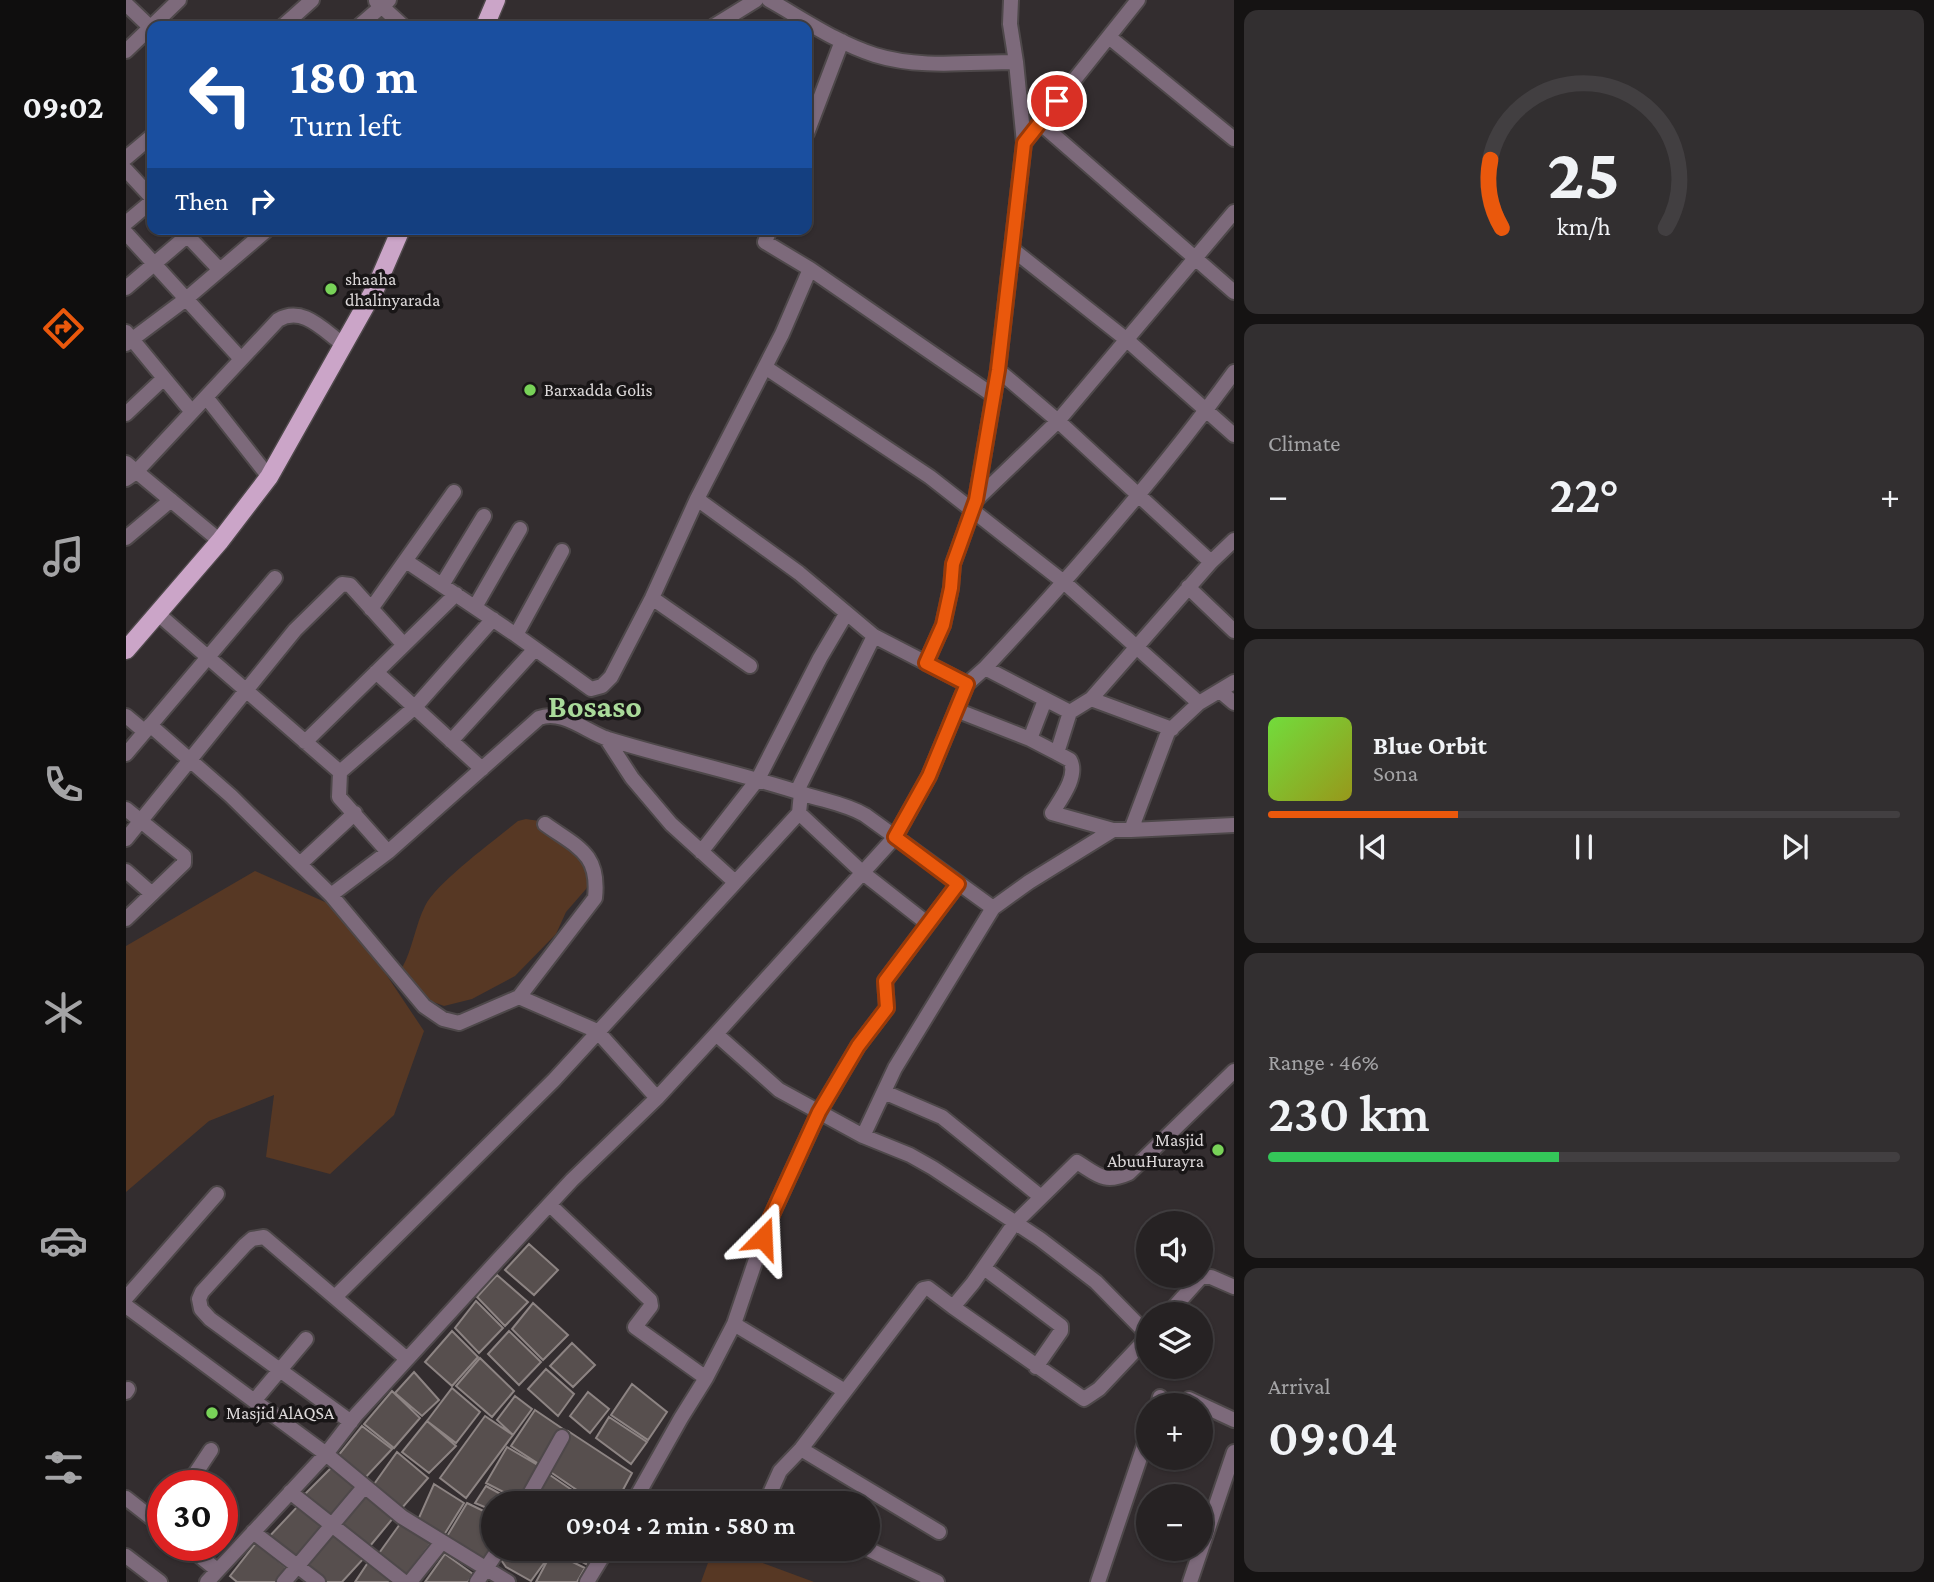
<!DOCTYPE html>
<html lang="en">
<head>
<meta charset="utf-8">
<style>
  :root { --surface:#262223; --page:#322f30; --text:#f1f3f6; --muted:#a4a4a6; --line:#423f41; --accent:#ea580c }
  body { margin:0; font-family:"Crimson Pro",serif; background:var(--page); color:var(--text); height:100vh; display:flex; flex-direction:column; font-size:26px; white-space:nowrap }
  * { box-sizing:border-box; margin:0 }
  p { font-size:23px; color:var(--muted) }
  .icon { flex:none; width:38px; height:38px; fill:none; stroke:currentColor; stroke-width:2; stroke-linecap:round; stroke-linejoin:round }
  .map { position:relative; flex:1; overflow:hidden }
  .panel { display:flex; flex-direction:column; gap:10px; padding:10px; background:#151313; width:700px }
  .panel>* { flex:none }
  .banner { position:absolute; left:21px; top:21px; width:665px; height:214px; border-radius:14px; box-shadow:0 2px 5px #0004,0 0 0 2px var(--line); background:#1a4fa0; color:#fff; overflow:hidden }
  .controls { position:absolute; left:1010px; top:1211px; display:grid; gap:14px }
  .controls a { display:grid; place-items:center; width:77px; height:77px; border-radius:50%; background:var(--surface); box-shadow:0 2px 5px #0004,0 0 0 2px var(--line); font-size:35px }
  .speed { position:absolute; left:21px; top:1470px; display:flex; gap:14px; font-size:35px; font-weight:700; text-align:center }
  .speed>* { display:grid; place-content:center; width:91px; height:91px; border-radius:50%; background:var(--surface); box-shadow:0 2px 5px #0004,0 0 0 2px var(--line); line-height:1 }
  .speed .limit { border:10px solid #d22; background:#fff; color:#111 }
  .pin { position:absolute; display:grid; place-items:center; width:60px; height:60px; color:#fff; margin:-30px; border:4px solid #fff; border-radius:50%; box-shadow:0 2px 7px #0007 }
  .me { position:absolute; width:77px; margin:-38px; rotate:21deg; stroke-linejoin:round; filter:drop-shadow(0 0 5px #0008) }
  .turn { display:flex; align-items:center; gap:24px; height:147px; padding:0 28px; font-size:32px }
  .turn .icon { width:91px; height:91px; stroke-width:2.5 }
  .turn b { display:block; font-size:49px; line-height:60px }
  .then { display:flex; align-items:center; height:66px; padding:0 28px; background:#0003; gap:14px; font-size:26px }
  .big { font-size:52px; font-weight:600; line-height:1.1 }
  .panel .tile { flex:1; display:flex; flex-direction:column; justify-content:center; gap:10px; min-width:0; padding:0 24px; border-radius:14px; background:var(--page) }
  .panel .dial { align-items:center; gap:0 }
  .dial svg { height:182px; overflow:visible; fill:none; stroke:var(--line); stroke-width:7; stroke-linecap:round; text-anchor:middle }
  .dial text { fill:var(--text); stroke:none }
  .song { display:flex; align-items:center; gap:21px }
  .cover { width:84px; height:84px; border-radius:10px; background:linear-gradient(135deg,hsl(100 70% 55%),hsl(60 70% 35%)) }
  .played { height:7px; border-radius:4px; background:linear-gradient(90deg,var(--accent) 30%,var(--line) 30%) }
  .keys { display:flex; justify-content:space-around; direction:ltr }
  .heat { display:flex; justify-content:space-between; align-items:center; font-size:38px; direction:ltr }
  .charge { height:10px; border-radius:5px; background:linear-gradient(90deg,#34c759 46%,var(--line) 0) }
  .trip { position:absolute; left:355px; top:1491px; width:399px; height:70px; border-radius:35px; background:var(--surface); box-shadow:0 2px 5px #0004,0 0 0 2px var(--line); font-weight:600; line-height:70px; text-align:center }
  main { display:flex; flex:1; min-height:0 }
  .tabs { display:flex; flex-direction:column; width:126px; justify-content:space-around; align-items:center; background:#0f0e0e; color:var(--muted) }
  .tabs .icon { width:49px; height:49px }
  .tabs .on { color:var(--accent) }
  .tabs b { font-size:32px; color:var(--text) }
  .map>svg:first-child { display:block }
</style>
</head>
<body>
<main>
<nav class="tabs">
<b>09:02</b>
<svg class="icon on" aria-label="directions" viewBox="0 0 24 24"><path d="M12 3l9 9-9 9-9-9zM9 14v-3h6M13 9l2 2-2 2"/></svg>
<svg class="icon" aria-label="music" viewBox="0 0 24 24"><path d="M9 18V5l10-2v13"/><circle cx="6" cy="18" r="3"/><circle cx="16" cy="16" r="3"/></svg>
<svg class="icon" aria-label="phone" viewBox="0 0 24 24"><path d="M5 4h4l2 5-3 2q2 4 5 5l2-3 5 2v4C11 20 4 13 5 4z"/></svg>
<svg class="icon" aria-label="climate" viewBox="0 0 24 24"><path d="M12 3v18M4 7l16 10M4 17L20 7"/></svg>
<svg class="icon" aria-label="car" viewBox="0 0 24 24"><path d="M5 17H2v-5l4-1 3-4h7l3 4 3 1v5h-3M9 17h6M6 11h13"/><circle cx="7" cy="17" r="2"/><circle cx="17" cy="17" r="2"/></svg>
<svg class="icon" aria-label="filters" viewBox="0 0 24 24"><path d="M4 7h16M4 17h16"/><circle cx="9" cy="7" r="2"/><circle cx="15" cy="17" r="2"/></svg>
</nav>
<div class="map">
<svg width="1108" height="1582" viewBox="0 0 1108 1582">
  <rect width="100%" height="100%" fill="#332d2f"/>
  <path fill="#573824" d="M400,819C450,826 448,830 468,874L460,889L440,912L430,934L389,976L346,999L318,1006L302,1000L290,987L276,968C287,948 289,926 299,906C311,882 369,840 392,821Z
    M129,871L217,910L298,1031L268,1115L204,1174L140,1157L148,1095L83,1121L0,1192V946Z
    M587,1549H599L688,1582H575Z"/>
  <path fill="#574f4e" stroke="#8d8483" stroke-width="2" d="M403,1244L432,1270L408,1295L379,1270Z
    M371,1275L402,1302L379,1326L351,1297Z
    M350,1301L377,1328L353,1353L329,1328Z
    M407,1303L442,1335L417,1360L386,1329Z
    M326,1331L352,1357L326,1386L299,1362Z
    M383,1331L415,1362L393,1385L362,1354Z
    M446,1343L469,1365L447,1387L424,1366Z
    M354,1358L388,1391L366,1417L330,1386Z
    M420,1369L448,1394L432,1416L402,1389Z
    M288,1372L313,1400L296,1416L269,1393Z
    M506,1384L541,1412L522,1440L485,1415Z
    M326,1388L354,1412L330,1443L301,1421Z
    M266,1391L294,1418L268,1448L238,1424Z
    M462,1392L483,1409L464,1433L444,1416Z
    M389,1396L406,1409L387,1435L371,1420Z
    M409,1410L437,1429L416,1466L385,1446Z
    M359,1416L387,1435L340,1498L314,1478Z
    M483,1417L521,1442L505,1464L470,1438Z
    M301,1421L330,1446L303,1473L276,1452Z
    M236,1426L266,1449L239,1478L211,1457Z
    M442,1431L506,1473L490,1503H470L423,1471Z
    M381,1447L415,1467L391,1499L360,1483Z
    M271,1452L302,1478L276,1508L246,1487Z
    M208,1465L233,1488L204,1519L178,1495Z
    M421,1473L465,1503H404Z
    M308,1484L338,1503L318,1535L292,1520Z
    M360,1486L391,1503H368V1511L349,1503Z
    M240,1494L268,1517L244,1546L216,1524Z
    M341,1503L368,1516V1549L359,1562L320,1538Z
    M171,1507L198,1528L168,1562L141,1539Z
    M274,1524L305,1543L278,1578L251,1556Z
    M206,1534L239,1557L216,1582H199L178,1566Z
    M130,1543L162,1569L151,1582H111L104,1576Z
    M377,1549H421L426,1552L405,1581L380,1567L373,1557Z
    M433,1549H467L460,1564Z
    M426,1552L459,1568L451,1582H410Z
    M319,1554L347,1574L342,1582H299Z
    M243,1561L270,1582H229Z"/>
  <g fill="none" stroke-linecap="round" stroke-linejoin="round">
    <g stroke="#4e484a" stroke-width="18">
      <path id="minor" d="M643,0C677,19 711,43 749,55C794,69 844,62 890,62
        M250,1L277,26
        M0,4L24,27
        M157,26L186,0
        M233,26L263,0
        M588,26L630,0
        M983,37L1108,139
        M914,123L1108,292
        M681,133L716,41
        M898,143L1012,0
        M0,158L26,136
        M0,170L26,198
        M0,223L26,201
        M644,229L639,242L684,269L868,396
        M56,230L93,269
        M0,233L115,359
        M886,249L1001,340L1108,435
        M0,288L69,229
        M0,332L66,412
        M0,344L60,299L142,229
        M639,367L804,477L939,583L1073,703
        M872,370L932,421L1085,562
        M80,397L143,477
        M0,414L38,378
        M0,463L94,541
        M0,479L9,473L152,320C177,305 198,331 218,345
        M571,499L673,573L748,636L841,684L859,668L944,712
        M850,500L932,421L1108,212
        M0,538L45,500
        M280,561L390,635L465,689L476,686L485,677L526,598L571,499L656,334L684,269
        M316,585L358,516
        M1062,587L1108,631
        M526,598L624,666
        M349,607L394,529
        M245,609L328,492
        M31,613L214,772L213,797L262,852
        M390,635L436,551
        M800,663L817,625L825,588L827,564L850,500L872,370L898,143L890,62L884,24L885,0
        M859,668C947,574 1032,477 1108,372
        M250,672L356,769
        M1095,692L1108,703
        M965,699L1046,729
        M830,710L904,739L931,753
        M0,716L18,731
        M24,725L105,796L205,895L298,1006L317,1019L333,1023L393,997L471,1031L531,1098
        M480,738L506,778L545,824L609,882
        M904,739L919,700
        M325,741L409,649
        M179,742L330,594
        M0,754L149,578
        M214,772L289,707L367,619
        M671,791L748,636
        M0,809L58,856V863L0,919
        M673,813L737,873L802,924
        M987,830L926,813C934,800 953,776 944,760L931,753L944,712L965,699L1085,562L1108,540
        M1005,830L1108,825
        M0,839L169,630L216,584L224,585L278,645
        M575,852L632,779L694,658L720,614
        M174,864L229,813
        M0,871L25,893
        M205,895L262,852L413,718C436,709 461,732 482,739C547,759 614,773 678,794C699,801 720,804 739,815L867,908
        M393,997L469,898C474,853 451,847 419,824
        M590,1034L769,837L803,776L841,684
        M758,1092L816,1117L915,1197
        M737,1136L769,1068L867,908L903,882L987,830H1005L1042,732L1073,703L1108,682
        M424,1205L524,1300L525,1306L509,1327L580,1378
        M858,1268L935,1326V1331L910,1367
        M209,1297L428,1080L673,813L675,793
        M0,1298L91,1194
        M0,1306L200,1454L276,1517L382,1582
        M827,1307L958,1399L973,1389L1022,1337
        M1042,1314L1075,1277H1085L1108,1287
        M608,1324L719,1391
        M0,1392L2,1389
        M1063,1399L1108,1420
        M128,1401L180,1339
        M1032,1405L1034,1397
        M225,1422L84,1319L75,1309L73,1299L76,1292L119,1245L126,1239L138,1237L281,1359
        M675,1449L813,1532
        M61,1486L85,1450
        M164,1492L278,1582
        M0,1498L37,1527
        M399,1503L436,1437
        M507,1503L555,1418L580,1378L608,1324L643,1221L693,1112L732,1046L761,1008L759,981L832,884
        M653,1503L645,1491L654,1471L675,1449L797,1289L802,1288L827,1307L847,1283L888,1224L951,1162C972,1175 978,1184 1003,1173L1108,1071
        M127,1532L192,1582
        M60,1545L91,1570
        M742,1549L811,1582
        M0,1556L34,1582
        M81,1582L200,1454L230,1415L371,1261L446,1180L531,1098L590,1034L653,1090L737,1136L784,1155L807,1168L914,1239L970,1282L1022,1335
        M158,1582L238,1487
        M284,1582L316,1542
        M351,1582L373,1549
        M461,1582L481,1549
        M972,1582L1022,1434
        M1064,1582L1108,1452"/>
    </g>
    <g stroke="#4e484a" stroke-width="18">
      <path id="tertiary" d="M0,51L53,0"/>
    </g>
    <g stroke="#4e484a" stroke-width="21">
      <path id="primary" d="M359,26L370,0
        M0,650L94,541L143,477L250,287L275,229"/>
    </g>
    <use href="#minor" stroke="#7d6a7b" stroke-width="14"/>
    <use href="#tertiary" stroke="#7d6a7b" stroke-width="14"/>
    <use href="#primary" stroke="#cba5c8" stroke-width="18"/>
  </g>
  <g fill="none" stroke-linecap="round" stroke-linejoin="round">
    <g stroke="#983908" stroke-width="18">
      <path id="route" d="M637,1238L643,1221L693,1112L732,1046L761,1008L759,981L832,884L769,837L803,776L841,684L800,663L817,625L825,588L827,564L850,500L872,370L898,143L931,101"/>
    </g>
    <use href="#route" stroke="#ea580c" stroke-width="12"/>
  </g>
  <g fill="#78d258" stroke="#191617" stroke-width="2.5">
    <circle cx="205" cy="289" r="7"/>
    <circle cx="404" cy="390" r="7"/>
    <circle cx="1092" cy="1150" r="7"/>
    <circle cx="86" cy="1413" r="7"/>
  </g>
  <g text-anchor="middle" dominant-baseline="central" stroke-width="7" stroke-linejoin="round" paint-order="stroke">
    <g font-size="18" fill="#dcd8d9" stroke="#191617" text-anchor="start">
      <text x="219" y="279">shaaha<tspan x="219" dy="21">dhalinyarada</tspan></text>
      <text x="418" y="390">Barxadda Golis</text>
      <text x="1078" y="1140" text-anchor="end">Masjid<tspan x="1078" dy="21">AbuuHurayra</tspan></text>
      <text x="100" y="1413">Masjid AlAQSA</text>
    </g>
    <g font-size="32" font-weight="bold" fill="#a9da9a" stroke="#191617">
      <text x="469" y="706">Bosaso</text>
    </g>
  </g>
</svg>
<div class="controls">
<a><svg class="icon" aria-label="sound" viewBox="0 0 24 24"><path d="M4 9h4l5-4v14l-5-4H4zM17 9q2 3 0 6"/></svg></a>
<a><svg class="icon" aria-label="layers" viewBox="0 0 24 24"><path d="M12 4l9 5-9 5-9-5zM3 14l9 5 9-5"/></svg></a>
<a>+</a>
<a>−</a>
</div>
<div class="speed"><div class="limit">30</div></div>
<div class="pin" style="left:931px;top:101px;background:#d93025"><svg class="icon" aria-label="arrive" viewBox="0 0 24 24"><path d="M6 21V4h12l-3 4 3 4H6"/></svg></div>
<svg class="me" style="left:637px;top:1238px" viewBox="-20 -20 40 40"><path d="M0-17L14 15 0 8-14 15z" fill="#ea580c" stroke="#fff" stroke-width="4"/></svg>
<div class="trip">09:04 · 2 min · 580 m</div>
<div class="banner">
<div class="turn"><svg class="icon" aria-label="left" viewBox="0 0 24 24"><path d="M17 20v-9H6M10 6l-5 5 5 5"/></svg><div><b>180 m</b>Turn left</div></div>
<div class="then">Then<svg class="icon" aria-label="right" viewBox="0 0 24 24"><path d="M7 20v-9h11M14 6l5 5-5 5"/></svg></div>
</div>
</div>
<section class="panel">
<div class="tile dial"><svg viewBox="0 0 100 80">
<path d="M14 69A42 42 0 1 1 86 69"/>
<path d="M14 69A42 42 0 0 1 9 39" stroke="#ea580c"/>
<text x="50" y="56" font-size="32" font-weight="700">25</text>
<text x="50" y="72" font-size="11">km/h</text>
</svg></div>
<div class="tile"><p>Climate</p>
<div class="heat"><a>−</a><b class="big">22°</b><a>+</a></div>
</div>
<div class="tile">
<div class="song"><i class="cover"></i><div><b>Blue Orbit</b><p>Sona</p></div></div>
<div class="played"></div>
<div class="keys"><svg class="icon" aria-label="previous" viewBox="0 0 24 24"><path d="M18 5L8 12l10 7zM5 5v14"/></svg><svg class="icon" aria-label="pause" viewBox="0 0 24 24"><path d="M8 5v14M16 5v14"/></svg><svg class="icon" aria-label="next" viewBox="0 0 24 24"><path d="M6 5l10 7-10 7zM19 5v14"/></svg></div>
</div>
<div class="tile"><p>Range · 46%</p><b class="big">230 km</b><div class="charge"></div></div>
<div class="tile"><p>Arrival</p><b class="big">09:04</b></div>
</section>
</main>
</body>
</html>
